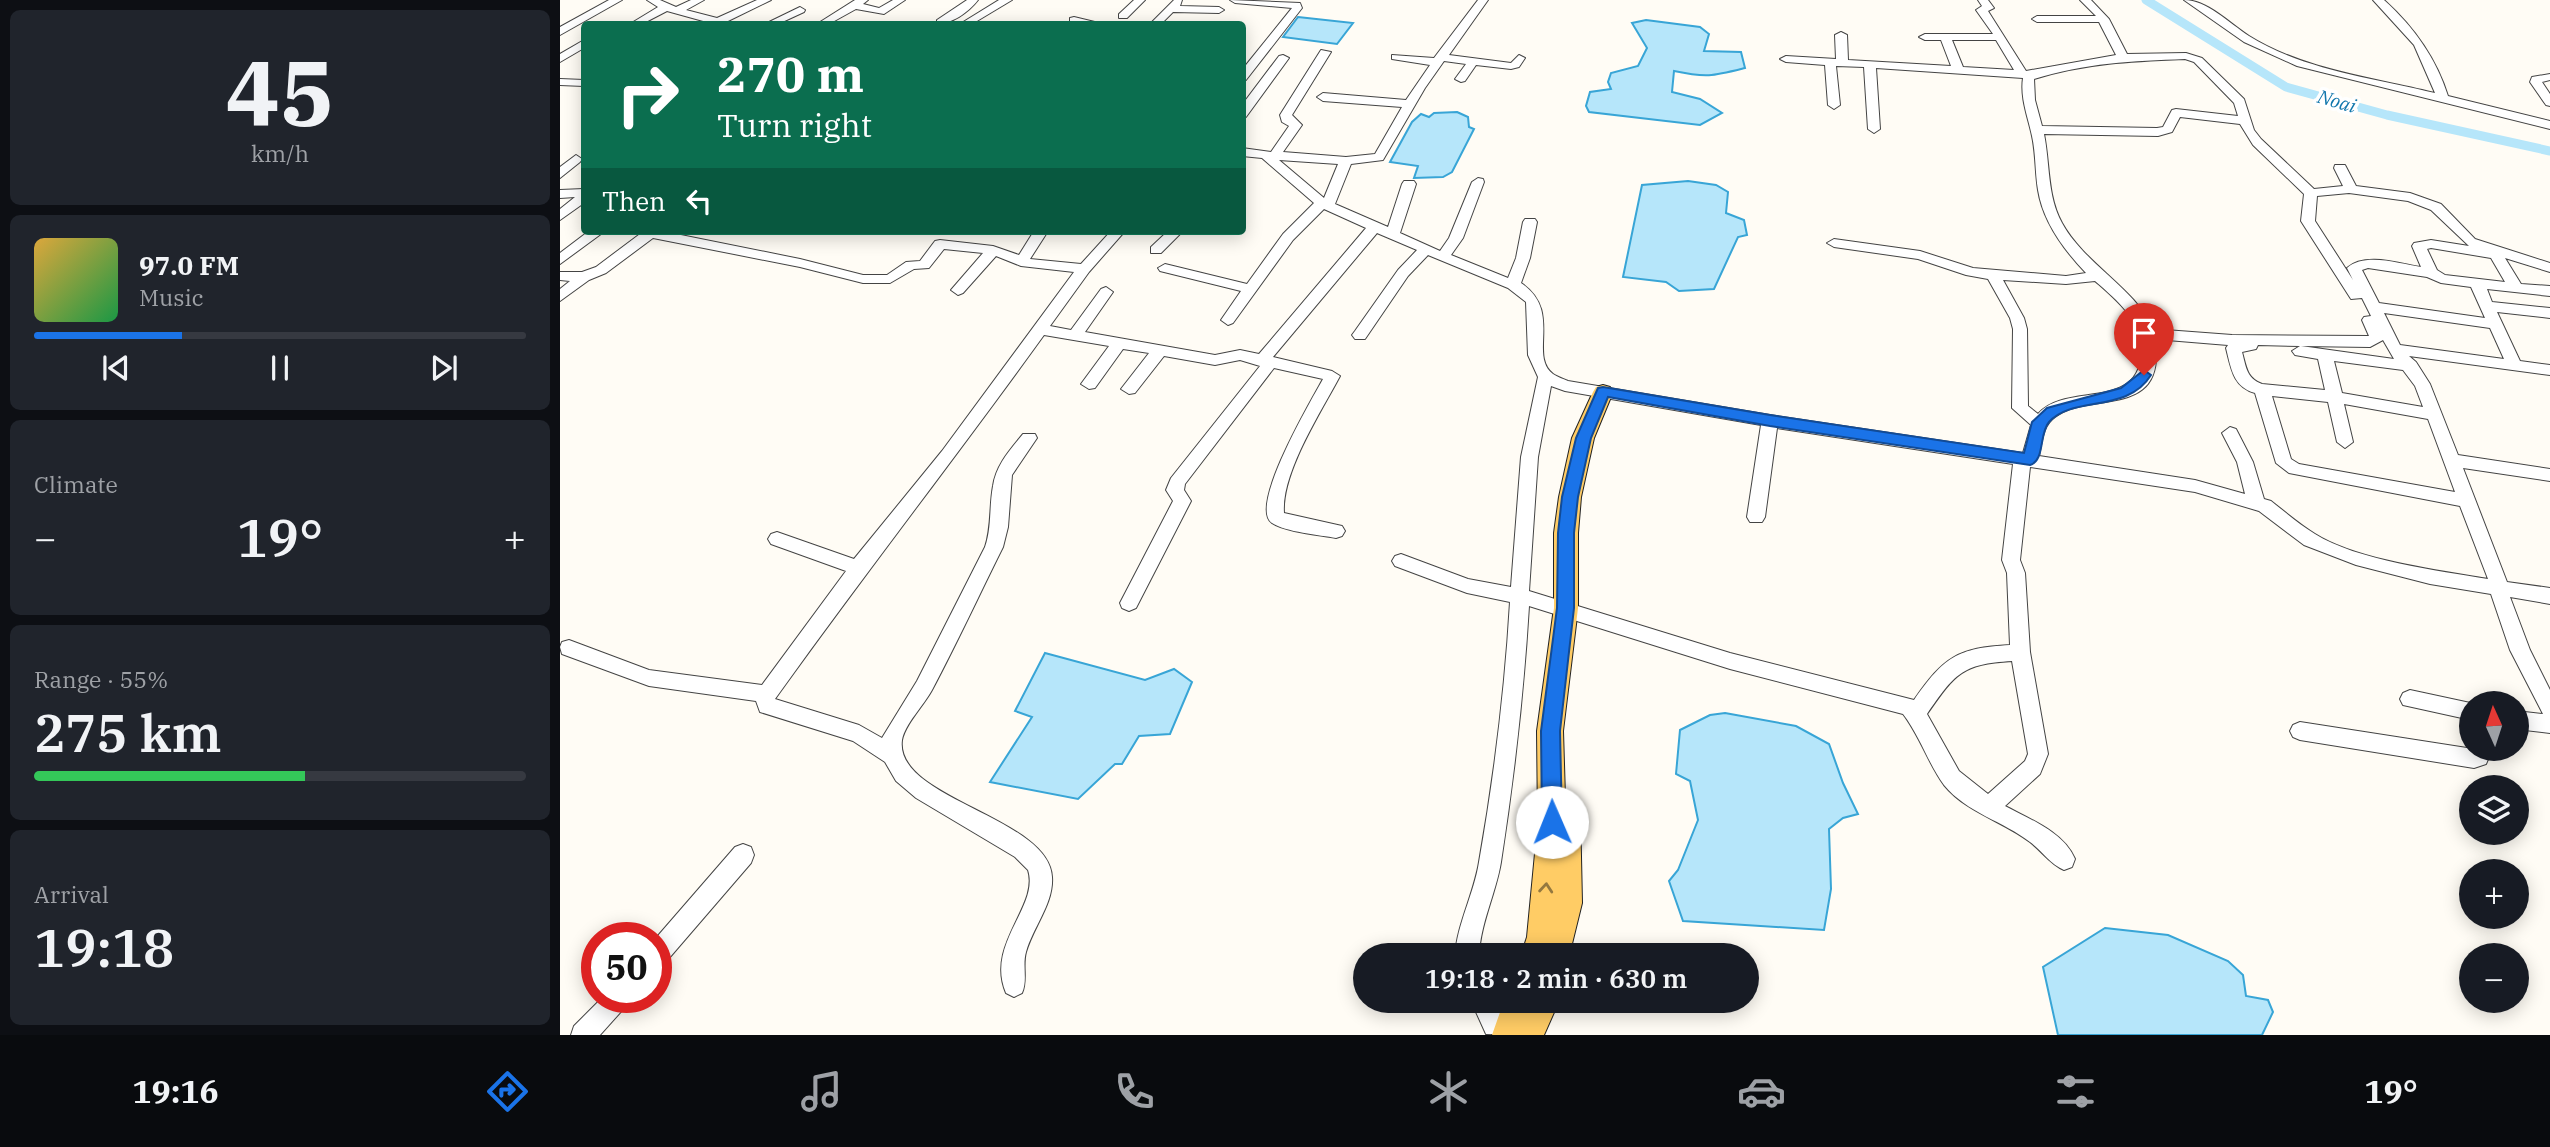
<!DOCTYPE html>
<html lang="en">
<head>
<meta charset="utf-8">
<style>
  :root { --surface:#171b24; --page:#20242c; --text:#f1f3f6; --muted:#9ea1a6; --line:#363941; --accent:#1a73e8 }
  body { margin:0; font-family:"IBM Plex Serif",serif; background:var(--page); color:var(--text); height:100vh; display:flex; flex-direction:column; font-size:26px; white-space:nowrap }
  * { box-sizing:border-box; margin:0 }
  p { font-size:23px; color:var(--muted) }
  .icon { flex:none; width:38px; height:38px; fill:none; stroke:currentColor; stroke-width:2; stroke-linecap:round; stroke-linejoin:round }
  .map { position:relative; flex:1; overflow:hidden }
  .side { display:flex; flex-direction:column; gap:10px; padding:10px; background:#0d0f14; width:560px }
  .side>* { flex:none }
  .top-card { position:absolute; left:21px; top:21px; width:665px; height:214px; border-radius:7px; box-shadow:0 4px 18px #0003; background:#0b6e4f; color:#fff; overflow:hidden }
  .needle { width:46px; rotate:357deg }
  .controls { position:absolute; left:1899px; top:691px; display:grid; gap:14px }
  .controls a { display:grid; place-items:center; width:70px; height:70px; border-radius:50%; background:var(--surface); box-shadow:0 4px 18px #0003; font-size:35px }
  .speed { position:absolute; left:21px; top:922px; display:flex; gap:14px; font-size:35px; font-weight:700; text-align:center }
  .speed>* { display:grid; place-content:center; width:91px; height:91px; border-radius:50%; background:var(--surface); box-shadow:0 4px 18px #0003; line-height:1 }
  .speed .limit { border:10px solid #d22; background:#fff; color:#111 }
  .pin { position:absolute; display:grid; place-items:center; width:60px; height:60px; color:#fff; margin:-72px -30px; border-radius:50% 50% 50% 0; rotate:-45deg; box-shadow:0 0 7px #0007 }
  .pin .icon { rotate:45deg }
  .me { position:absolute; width:77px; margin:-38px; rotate:359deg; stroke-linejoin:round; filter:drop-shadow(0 0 5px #0008) }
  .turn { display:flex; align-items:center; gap:24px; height:147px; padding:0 21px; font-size:32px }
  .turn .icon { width:91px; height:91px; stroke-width:2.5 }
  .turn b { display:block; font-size:49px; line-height:60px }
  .then { display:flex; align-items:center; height:66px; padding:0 21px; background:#0003; gap:14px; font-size:26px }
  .big { font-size:52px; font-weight:600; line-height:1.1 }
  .side .widget { flex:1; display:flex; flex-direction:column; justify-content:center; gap:10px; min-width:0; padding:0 24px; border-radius:10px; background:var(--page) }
  .side .dial { align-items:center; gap:0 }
  .dial b { font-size:91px; line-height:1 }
  .song { display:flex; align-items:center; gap:21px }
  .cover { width:84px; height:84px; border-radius:10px; background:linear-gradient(135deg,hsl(40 70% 55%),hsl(140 70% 35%)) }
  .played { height:7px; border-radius:4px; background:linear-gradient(90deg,var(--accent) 30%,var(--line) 30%) }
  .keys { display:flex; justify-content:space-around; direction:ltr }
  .heat { display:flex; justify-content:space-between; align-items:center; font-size:38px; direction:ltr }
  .charge { height:10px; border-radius:5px; background:linear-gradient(90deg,#34c759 55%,var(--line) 0) }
  .trip { position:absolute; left:793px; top:943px; width:406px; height:70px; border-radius:35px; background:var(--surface); box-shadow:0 4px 18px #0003; font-weight:600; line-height:70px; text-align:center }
  .tab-bar { display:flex; height:112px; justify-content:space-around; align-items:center; background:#090b0e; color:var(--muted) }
  .tab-bar .icon { width:49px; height:49px }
  .tab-bar .selected { color:var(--accent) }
  .tab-bar b { font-size:32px; color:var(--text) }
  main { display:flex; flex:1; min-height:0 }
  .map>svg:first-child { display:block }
</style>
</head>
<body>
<main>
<section class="side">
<div class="widget dial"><b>45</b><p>km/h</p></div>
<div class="widget">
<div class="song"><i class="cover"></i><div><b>97.0 FM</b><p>Music</p></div></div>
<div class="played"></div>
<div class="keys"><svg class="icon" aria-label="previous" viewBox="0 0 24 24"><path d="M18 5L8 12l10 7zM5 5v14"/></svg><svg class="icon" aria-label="pause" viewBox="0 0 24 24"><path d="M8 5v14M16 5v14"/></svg><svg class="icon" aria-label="next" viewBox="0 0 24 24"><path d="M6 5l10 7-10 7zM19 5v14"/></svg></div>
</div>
<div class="widget"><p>Climate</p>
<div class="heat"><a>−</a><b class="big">19°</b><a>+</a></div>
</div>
<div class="widget"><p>Range · 55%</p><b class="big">275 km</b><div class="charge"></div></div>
<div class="widget"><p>Arrival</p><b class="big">19:18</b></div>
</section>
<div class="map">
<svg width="1990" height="1035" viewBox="0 0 1990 1035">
  <rect width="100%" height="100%" fill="#fffcf5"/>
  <path fill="#b6e6fa" stroke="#38a5d6" stroke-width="2" d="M738,17L793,23L777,44L723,37Z
    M1086,20L1140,27L1149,34L1144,51L1181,52L1185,68C1153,76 1147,78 1114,71L1112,92L1140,99L1162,113L1140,125L1029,112L1026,106L1030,92L1051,89L1048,82L1051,73L1078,66L1087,48L1072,23Z
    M897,112L908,117L909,127L914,129L892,172L883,177L854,178L858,166L830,162L852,122L861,114L869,117L874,113Z
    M1128,181L1156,185L1168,192L1166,213L1184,220L1187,235L1178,237L1154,289L1119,291L1106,282L1063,277L1082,185Z
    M485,653L585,680L614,669L632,682L610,734L579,736L562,764H555L518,799L430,782L472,717L455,711Z
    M1165,713L1236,726L1269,744L1283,783L1298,814L1283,818L1269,829L1271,889L1264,930L1123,921L1109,881L1118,870L1138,820L1130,781L1116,774L1120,730L1150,715Z
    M1545,928L1608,935L1668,961L1683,975L1686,996L1708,1000L1713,1012L1702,1035H1498L1483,967Z"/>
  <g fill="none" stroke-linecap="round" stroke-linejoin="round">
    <path stroke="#b6e6fa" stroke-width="9" d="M1586,0L1726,87L1827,115L1990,151"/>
    <g stroke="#444" stroke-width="2">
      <path id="minor" d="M49,0H62L0,35V27Z
        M87,0H100L116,7L131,0H144L126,10L157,18L197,0H211L168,21L172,24H154L107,11L82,24H70L98,7Z
        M295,0H308L303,4L319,8L333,0H345L324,14L296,9L269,24H257Z
        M407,0H418C408,13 391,24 377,24V20Z
        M439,0H452L412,24H400Z
        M574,0H585L567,18H559V14Z
        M614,0H622L620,6L659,7L664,10L659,13L613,12L601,24H590Z
        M670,0L740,3L742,8L686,80L682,81V70L732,8L675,3Z
        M918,0H928L889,55L951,63L959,55L965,58L959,67L951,69L916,65L905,81L901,82L895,79L906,64L884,61L865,88L823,160L791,164L775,204L828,227L842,184L844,181H854L856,184L840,233L880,251L889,238L912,182L918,178L923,179L924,182L903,238L891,255L948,278L956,258L963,222L965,219H975L977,222L970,258L961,283C1003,311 968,355 993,374C997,377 1004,379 1008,381L1210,415L1463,453L1471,425L1452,408L1453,329L1450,318L1428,279L1406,275L1358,259L1274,247L1267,243L1274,239L1360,251L1413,268L1506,276L1526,273C1504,250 1483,222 1478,190C1475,172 1476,154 1472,136C1468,117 1460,98 1463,78L1316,68L1320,129L1314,133L1308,129L1304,67L1276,66L1280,105L1274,109L1268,105L1265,65L1226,62L1220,59L1226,56L1276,59L1275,35L1281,32L1287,35L1288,60L1391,66L1381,40H1365L1359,37L1365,34H1433L1416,10L1422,6L1418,0H1428L1434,8L1428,11L1466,71L1556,55L1539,22H1477L1472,19L1477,16H1536L1520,0H1531L1549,19L1567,54L1626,53L1642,58L1684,99L1694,130L1701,139L1754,189L1783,186L1774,168L1775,165H1785L1796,186L1850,193L1881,204L1915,239L1990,263V272L1945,258L1961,284L1990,286V296L1927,289L1932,302L1990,308V318L1937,312L1960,361L1990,365V375L1849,356L1856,362L1870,384L1898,455L1990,469V481L1903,468L1947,582L1990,588V604L1950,597L1970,650L1990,690V733L1956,729V711L1983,714L1950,650L1931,594L1870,584L1796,565L1744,545L1699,511L1635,492L1470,467L1460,560L1465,573L1470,652L1488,754L1480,774L1445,806C1469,819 1504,832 1515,859L1512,867L1504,870C1490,864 1482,851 1470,842C1443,821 1407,813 1384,785C1368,763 1360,736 1343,714L1170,669L969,606C964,691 954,778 941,862C936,893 920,924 919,956H895C897,924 914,894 919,862C934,777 945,689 950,602L907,593L835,566L832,561L835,556L841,554L908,579L951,587L961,457L978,377L968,355L966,302L948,288L868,255L848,276L805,339H795L792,335L795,331L838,270L857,250L817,233L713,357L772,371L780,376C761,412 721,473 724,513L782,526L785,531L782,536L776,538C760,535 725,532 712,523C688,507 752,399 763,379L714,368L625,484L624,490L631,501L576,608L569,611L562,608L560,603L613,501L606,490L611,478L700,366L680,360L655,365L604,356L575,393L569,394L561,389L589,353L563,349L535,388L529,389L521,384L549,346L484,335C396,457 303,576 215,699L299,725L322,738L357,681L425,547C432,527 429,507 433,486C436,465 450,450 463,434H475L477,438L452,475L448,527L443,547C419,595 397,643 372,690C364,705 345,724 342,740C334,799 489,817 492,877C494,903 473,927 466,952C462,966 468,980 462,993L454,997L446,993C425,944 480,906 468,870L455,857L356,798L336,781L325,762L293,741L200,712L196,701L89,686L2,654L0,647L2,642L9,640L89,670L202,685L286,571L211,544L208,539L211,534L217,532L294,559L382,451L514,272L461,266L436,256L403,293L398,295L391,290L423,253L384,249L369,268L354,269L330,283H303L240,267L93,238L46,273L29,280L0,301V289L10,281L0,280V272H22L36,267L84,231H101L240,259L303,275H327L346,262L360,261L375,241L380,240L433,246L459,255L474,231H488L470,259L521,264L551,231H565L529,272L490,326L511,330L541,289L546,287L553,292L525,332L655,355L680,350L699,354L806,228L764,209L733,240L673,323L668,325L661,320L681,291L600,271L598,268L605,264L687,284L723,234L754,203L702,158L682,156V148L711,152L729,126L722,122L720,115L761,50L771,52L732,115L742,125L723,152L786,157L815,154L842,107L763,101L757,97L763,93L846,100L870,65L832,59V55L874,58ZM1392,40H1436L1454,70L1403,67ZM1625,59L1634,62L1674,103L1678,116L1616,109L1612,110L1603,127L1597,128L1482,126L1475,100L1474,79C1525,63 1573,61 1625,59ZM1620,117L1680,124L1693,145L1744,194L1741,221L1791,299L1802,298L1811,316L1804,317L1802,320L1809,336L1672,335L1592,329C1578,290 1525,265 1502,223C1487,196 1490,163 1484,134L1598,136L1612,132ZM719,160L778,164L764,198ZM1789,193L1848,201L1871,210L1909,246L1871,240L1854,243L1852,246L1861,267C1840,264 1805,252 1787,268L1793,280L1755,221L1757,196ZM1871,248L1931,258L1945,282L1885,275L1877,270L1867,249ZM1808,268L1867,277L1881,283L1911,287L1925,318L1819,303L1802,270ZM1443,280L1506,284L1535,281C1559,302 1582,320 1581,355C1578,411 1505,382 1478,414L1468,406L1467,329L1464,318ZM1824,313L1930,328L1944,359L1840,345ZM1595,339L1668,345L1666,348C1671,368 1673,387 1695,393L1716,463L1729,473L1900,506L1928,579C1879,571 1796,560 1755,534C1740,525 1725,512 1711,501L1704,499L1693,462L1676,429L1670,427L1662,433L1677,462L1685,494L1635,480L1479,456C1482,443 1482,426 1495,417C1530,390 1607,421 1595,339ZM1823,340L1834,359L1741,346L1810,347ZM1698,345L1740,346L1732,351L1735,355L1758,359L1765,390L1702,384C1686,378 1686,366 1682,352L1696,349ZM1774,361L1843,370L1855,386L1863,407L1782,393ZM991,386L1005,391L1201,425L1187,517L1190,522H1202L1205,517L1217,428L1453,464L1442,560L1447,573L1450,645C1397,648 1384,657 1354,700L1170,653L969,591L978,457ZM1712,396L1768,402L1777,442L1785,448L1793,442L1784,404L1868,419L1895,492L1739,464L1731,459ZM1452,661L1468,754L1465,761L1428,794L1399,771L1367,714C1395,674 1401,664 1452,661Z
        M1624,0C1647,0 1669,23 1689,36C1743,70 1814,78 1875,93L1854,45L1813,0H1824C1854,27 1876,58 1888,96L1990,121V129L1737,66L1684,42Z
        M240,7L245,10L244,12L218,24H205Z
        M514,17L543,24L510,22V18Z
        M24,40V48L0,62V54Z
        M723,55L729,58L686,117H682V105L719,56Z
        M1990,74V80L1982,82L1990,94V106L1986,105L1970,82L1972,77Z
        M0,79L24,80V86L0,85Z
        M16,155L22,159L20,162L0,178V167Z
        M24,189V203L0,220V209L15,197L0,198V190Z
        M29,231H45L0,264V253Z
        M608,231H623L601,253H591V247Z
        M1850,690L1915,704H1911V720L1843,705L1840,699L1843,693Z
        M1740,722L1907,748L1911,742V749H1927L1929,757L1926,764L1914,768L1740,740L1733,737L1730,731L1733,725Z
        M183,844L191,847L194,855L191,863L104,964L96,968V938L175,847Z
        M42,998H70L66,1006L40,1035H11L14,1026Z
        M911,1001H936L944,1016L959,1023L961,1035L926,1034Z"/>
    </g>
    <g stroke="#222" stroke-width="2">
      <path id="major" d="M1043,385L1050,387L1053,392L1034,438L1021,497L1018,533V608L1003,731L1005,797L1016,801L1020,810L1022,903L1009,956H961L967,937L978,822L977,731L994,608V533L999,497L1012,438L1033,392L1036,387Z
        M944,1001H999L984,1035H932Z"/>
    </g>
    <use href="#minor" fill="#fff" fill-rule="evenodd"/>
    <use href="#major" fill="#ffcc65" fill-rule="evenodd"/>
  </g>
  <defs><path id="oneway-chevron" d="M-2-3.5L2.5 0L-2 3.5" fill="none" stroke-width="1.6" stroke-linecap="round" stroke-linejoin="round" transform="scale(1.75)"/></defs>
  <use stroke="#94783f" href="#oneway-chevron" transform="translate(986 888) rotate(-85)"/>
  <path fill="#1a73e8" stroke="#114b97" stroke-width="2" d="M1584,370L1591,375C1567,414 1513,395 1489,422C1479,433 1485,461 1470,465L1210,426L1048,397L1031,438L1018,497L1014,533V608L1000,731L1002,822L999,828L992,831L985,828L982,822L981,731L997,608L998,533L1002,497L1016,438L1038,388L1043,387L1210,415L1464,453L1472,422L1487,408L1561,388Z"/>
  <g text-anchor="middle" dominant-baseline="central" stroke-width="7" stroke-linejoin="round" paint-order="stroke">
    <g font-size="19" font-style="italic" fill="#1076ac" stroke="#fff">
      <text transform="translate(1777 101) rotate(16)">Noai</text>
    </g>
  </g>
</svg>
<div class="controls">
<a><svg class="needle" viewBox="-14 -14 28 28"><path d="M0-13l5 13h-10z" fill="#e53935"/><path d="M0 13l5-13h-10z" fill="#9ea1a6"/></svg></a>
<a><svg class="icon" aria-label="layers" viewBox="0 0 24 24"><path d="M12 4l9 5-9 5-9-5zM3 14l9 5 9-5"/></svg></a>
<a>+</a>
<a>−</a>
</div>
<div class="speed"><div class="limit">50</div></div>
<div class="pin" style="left:1584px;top:375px;background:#d93025"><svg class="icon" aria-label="arrive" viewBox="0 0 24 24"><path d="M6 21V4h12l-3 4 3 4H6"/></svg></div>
<svg class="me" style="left:992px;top:822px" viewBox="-20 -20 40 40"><circle r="19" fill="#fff"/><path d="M0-13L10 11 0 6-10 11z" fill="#1a73e8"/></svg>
<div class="trip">19:18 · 2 min · 630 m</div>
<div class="top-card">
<div class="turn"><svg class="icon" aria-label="right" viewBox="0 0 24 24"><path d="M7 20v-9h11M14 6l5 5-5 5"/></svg><div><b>270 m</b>Turn right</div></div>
<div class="then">Then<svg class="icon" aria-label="left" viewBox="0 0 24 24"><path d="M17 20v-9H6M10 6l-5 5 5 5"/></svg></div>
</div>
</div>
</main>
<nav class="tab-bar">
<b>19:16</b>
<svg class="icon selected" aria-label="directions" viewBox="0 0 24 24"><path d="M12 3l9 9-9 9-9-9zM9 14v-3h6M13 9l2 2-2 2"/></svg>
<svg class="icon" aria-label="music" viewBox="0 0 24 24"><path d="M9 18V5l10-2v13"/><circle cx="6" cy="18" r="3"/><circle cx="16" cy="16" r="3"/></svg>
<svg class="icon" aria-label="phone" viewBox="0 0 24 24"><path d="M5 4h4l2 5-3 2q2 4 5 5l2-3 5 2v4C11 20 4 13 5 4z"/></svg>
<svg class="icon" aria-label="climate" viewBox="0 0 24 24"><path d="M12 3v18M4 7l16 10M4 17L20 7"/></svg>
<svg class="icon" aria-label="car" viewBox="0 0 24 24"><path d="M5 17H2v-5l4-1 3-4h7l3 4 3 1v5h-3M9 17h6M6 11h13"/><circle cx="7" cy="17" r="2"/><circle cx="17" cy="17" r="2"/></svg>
<svg class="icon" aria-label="filters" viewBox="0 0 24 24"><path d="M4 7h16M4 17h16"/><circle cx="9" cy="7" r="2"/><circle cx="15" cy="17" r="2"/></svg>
<b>19°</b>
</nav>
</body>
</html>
